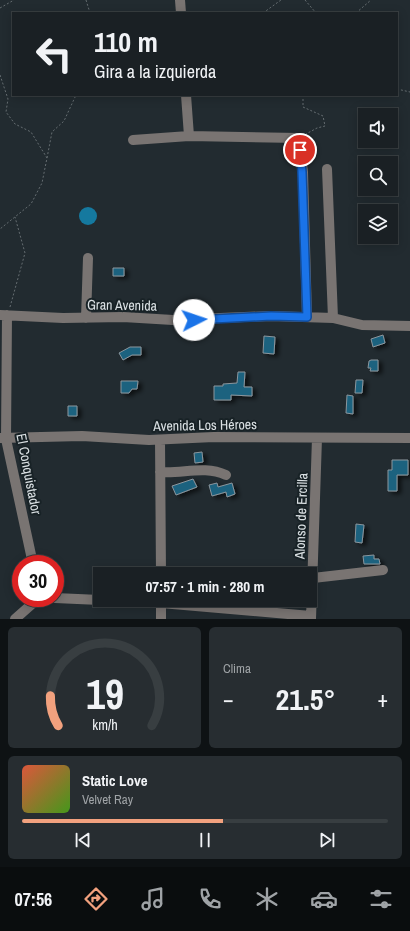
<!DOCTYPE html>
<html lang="es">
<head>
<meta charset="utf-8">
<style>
  :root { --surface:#1a2024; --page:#272d31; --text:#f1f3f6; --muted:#9fa3a6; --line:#383e41; --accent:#f2a17e }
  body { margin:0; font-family:"Archivo Narrow",sans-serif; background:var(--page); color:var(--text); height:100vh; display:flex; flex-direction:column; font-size:15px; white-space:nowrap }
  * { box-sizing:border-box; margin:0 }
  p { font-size:13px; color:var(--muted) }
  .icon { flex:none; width:22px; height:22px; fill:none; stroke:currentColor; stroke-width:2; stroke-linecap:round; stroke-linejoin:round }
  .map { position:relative; height:619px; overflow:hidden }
  .sheet { display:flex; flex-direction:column; gap:8px; padding:8px; background:#0e1214; flex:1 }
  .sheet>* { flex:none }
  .top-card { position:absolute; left:12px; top:12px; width:386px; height:84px; border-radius:0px; box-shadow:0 2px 10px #0003,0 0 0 1px var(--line); background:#1a2024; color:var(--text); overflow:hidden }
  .buttons { position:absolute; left:358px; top:108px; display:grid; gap:8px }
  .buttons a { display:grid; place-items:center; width:40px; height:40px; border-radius:0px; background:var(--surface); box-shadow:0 2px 10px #0003,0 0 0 1px var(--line); font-size:20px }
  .speed { position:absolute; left:12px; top:555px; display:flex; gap:8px; font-size:20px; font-weight:700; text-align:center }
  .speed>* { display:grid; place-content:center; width:52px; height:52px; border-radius:50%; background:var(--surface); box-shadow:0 2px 10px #0003,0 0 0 1px var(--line); line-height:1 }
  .speed .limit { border:6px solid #d22; background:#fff; color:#111 }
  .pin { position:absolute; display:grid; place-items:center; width:34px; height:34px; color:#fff; margin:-17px; border:2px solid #fff; border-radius:50%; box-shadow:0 1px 4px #0007 }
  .me { position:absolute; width:44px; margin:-22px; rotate:86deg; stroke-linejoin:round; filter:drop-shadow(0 0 3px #0008) }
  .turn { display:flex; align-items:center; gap:14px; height:84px; padding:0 16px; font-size:18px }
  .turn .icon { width:52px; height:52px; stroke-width:2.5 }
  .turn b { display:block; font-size:28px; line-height:34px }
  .big { font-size:30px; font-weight:800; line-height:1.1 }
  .sheet .tile { flex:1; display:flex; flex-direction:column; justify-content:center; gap:6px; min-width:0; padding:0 14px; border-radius:6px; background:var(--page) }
  .sheet .dial { align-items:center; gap:0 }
  .dial svg { height:104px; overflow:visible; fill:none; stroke:var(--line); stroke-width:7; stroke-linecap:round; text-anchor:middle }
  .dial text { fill:var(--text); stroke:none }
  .song { display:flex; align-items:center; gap:12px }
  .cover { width:48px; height:48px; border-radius:6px; background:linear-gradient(135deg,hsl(10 70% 55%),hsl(100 70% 35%)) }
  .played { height:4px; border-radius:2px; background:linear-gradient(90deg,var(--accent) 55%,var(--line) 55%) }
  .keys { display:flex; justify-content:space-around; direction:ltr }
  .heat { display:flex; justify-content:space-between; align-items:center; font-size:22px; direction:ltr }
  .sheet .tiles { flex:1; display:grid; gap:8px; grid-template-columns:1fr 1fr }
  .tile:last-child { grid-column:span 2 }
  .trip { position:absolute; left:93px; top:567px; width:224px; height:40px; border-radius:0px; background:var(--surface); box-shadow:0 2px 10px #0003,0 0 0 1px var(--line); font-weight:800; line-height:40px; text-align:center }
  .tabs { display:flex; height:64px; justify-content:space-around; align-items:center; background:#0a0d0e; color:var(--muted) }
  .tabs .icon { width:28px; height:28px }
  .tabs .on { color:var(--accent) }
  .tabs b { font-size:18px; color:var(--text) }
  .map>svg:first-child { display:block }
</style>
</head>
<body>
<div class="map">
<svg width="410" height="619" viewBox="0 0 410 619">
  <defs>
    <filter id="shadow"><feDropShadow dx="4" dy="2.5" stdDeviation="2" flood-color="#0009"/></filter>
  </defs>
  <rect width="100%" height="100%" fill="#222b30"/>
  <path fill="#15799f" d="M79 216a9 9 0 1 1 18 0a9 9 0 1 1-18 0Z"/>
  <path fill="#1b627f" stroke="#8b969d" filter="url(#shadow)" d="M113,268H124V276H113Z
    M383,335L385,343L373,347L371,339Z
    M264,336L275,337L274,354L263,353Z
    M130,347H141V355H132L123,360L119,353Z
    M371,360H378V371H370L371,368H368L369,361Z
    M238,372H245L244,387H252V396L231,395V400H214V386H223V384L237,383Z
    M356,380H363L362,393H355Z
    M121,381H138L137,389H132L129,393H121Z
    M347,395L353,396V414L346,413Z
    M68,406H77V416H68Z
    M202,452L203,462L195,463L194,453Z
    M392,460H408V475H397V491H388V470H392Z
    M193,479L197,487L176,495L172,486Z
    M217,483L218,487L232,483L235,494L227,497L226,492L212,496L209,485Z
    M356,524L364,525L362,543L355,542Z
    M374,555V559H379L380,564H364L363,556Z"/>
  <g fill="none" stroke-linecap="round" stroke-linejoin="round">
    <path stroke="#656d71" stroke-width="1" stroke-dasharray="2 2" stroke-linecap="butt" d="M86,0L90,13
      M305,0L316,13
      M0,8L14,0
      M263,13L281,0
      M356,13L371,0
      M0,75L8,99L6,112L15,124L31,132L47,158L42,183L31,204L0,229
      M397,89L410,92
      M303,95V107L323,116L325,126L317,128L306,134
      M47,158L52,132L64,121L76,95
      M10,307L25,253L15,217"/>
    <path stroke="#797472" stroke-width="10" d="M180,0L181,13
      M186,95L189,136
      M133,140L189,136L299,138L303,172L307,317
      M327,169L333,318
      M0,315L63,318L123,317L173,320L271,316L333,318L362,325L410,326
      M7,315L6,439L33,564
      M86,318L88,258
      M0,438L82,436L149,440L214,437L410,438
      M160,440L161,574
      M160,472C183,474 204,465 226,475
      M313,578L383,570
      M55,598L100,600
      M100,600L161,603L311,616
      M161,600V619
      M15,619L32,604L46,598
      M311,619L317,438"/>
  </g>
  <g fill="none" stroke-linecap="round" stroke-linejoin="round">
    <g stroke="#114b97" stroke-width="10">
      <path id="route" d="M194,320L271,316L307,317L302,172L300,150"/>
    </g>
    <use href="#route" stroke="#1a73e8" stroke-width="7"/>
  </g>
  <g text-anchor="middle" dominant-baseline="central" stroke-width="4" stroke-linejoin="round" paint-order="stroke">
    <g font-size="14" fill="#dae0e3" stroke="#182226">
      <text transform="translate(122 305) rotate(1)">Gran Avenida</text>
      <text transform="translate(205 425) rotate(-1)">Avenida Los Héroes</text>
      <text transform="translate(29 474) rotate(79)">El Conquistador</text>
      <text transform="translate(301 516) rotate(-88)">Alonso de Ercilla</text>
    </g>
  </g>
</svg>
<div class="buttons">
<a><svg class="icon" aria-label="sound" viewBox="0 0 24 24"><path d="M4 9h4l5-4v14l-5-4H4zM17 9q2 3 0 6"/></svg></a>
<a><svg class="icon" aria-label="search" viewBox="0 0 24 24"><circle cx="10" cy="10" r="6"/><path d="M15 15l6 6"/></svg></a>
<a><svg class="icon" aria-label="layers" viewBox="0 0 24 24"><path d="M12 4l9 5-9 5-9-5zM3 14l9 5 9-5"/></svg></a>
</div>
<div class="speed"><div class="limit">30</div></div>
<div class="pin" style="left:300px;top:150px;background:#d93025"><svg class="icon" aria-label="arrive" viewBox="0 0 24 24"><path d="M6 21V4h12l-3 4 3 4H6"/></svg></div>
<svg class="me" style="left:194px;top:320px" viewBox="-20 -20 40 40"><circle r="19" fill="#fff"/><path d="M0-13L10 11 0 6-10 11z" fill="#1a73e8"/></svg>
<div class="trip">07:57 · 1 min · 280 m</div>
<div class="top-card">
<div class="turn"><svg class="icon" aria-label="left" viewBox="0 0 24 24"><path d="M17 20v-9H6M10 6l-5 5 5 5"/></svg><div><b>110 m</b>Gira a la izquierda</div></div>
</div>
</div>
<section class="sheet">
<div class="tiles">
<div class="tile dial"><svg viewBox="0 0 100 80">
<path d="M14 69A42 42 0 1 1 86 69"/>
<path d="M14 69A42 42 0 0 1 8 46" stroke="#f2a17e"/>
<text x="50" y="56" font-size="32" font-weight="700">19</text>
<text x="50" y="72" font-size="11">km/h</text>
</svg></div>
<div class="tile"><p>Clima</p>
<div class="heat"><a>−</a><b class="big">21.5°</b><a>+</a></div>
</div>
<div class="tile">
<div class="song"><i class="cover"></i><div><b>Static Love</b><p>Velvet Ray</p></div></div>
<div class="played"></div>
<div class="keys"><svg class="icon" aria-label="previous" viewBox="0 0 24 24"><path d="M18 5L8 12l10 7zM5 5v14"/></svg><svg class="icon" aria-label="pause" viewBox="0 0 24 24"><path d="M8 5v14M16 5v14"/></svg><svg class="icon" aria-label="next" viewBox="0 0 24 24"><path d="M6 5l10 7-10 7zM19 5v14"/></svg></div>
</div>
</div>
</section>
<nav class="tabs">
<b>07:56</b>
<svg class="icon on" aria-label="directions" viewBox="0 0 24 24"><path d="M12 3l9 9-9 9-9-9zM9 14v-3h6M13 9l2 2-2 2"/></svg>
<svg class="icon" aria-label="music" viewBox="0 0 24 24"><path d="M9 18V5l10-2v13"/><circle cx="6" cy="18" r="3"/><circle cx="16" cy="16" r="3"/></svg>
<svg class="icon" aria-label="phone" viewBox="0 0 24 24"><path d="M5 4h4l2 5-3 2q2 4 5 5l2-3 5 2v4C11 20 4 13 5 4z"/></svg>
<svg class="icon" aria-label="climate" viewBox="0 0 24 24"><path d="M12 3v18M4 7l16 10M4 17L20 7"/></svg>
<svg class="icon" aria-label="car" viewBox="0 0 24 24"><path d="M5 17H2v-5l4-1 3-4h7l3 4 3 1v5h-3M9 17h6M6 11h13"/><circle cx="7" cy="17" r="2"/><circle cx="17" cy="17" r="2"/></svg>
<svg class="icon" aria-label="filters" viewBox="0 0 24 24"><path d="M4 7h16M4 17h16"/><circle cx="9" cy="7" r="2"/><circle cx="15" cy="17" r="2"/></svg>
</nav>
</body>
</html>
